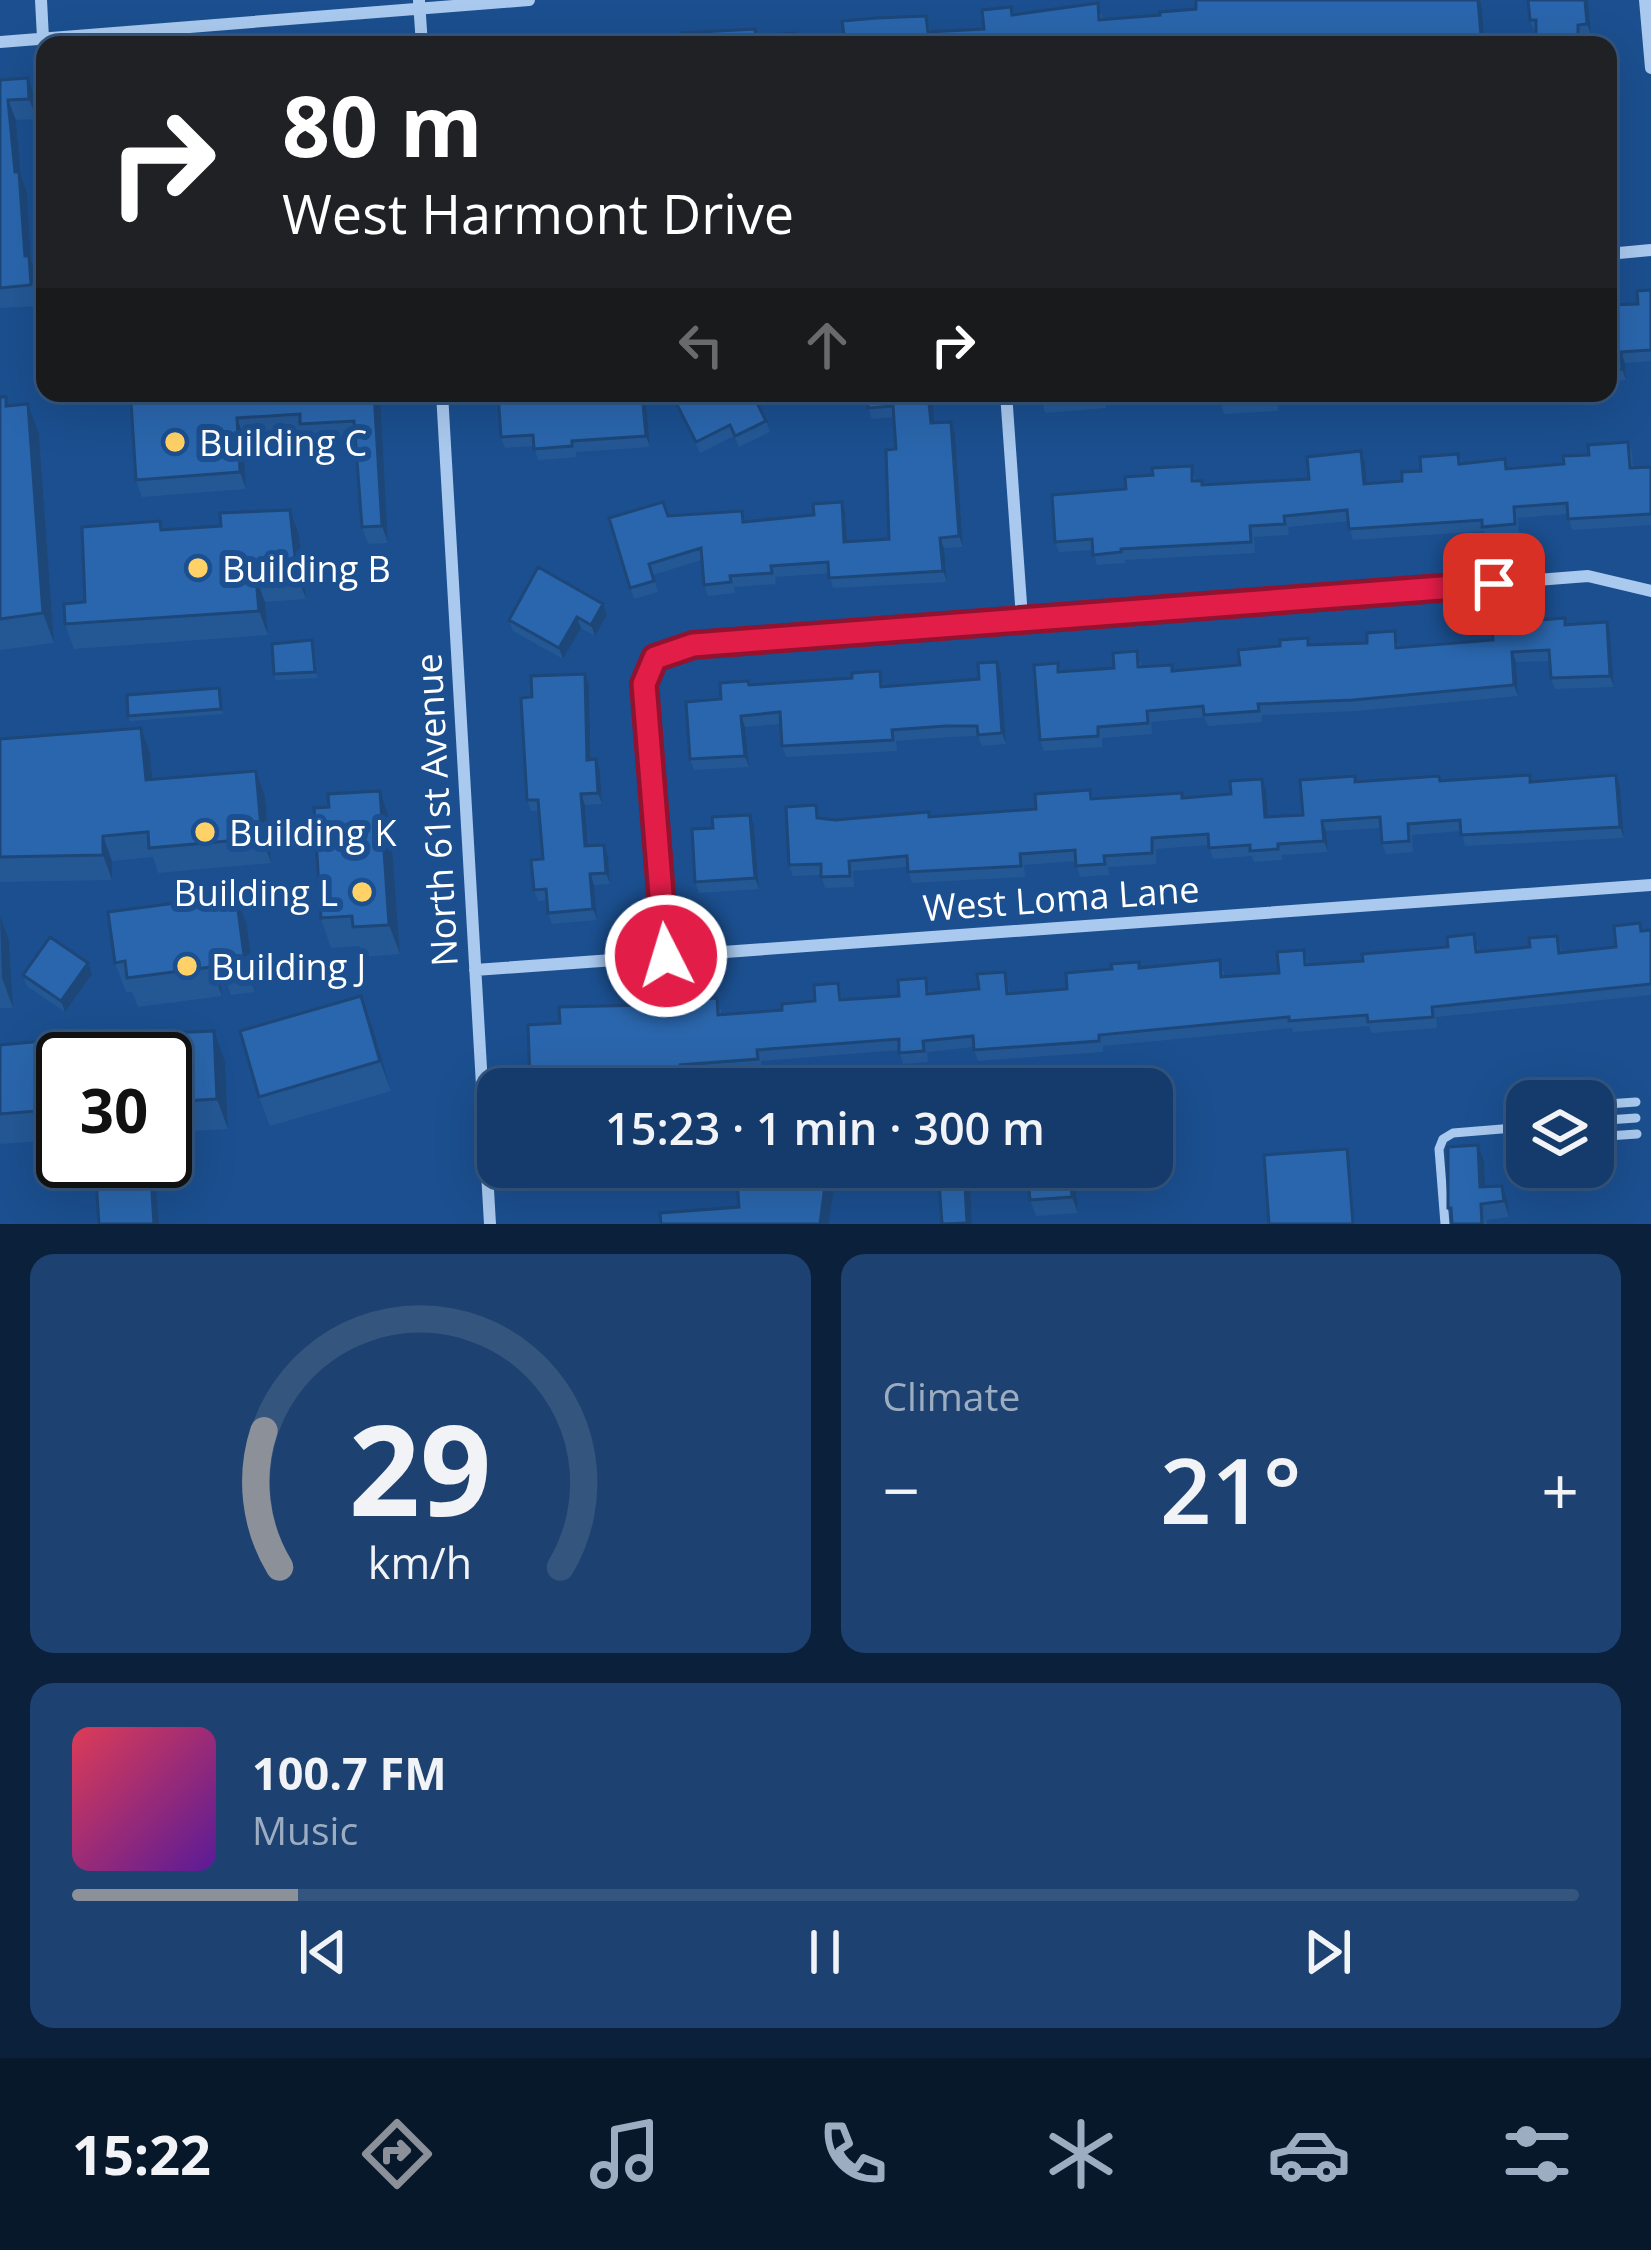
<!DOCTYPE html>
<html lang="en">
<head>
<meta charset="utf-8">
<style>
  :root { --surface:#143b6b; --page:#1d4271; --text:#f1f3f6; --muted:#9dadc1; --line:#33557e; --accent:#8c9099 }
  body { margin:0; font-family:"Open Sans",sans-serif; background:var(--page); color:var(--text); height:100vh; display:flex; flex-direction:column; font-size:45px; white-space:nowrap }
  * { box-sizing:border-box; margin:0 }
  p { font-size:39px; color:var(--muted) }
  .icon { flex:none; width:66px; height:66px; fill:none; stroke:currentColor; stroke-width:2; stroke-linecap:round; stroke-linejoin:round }
  .map { position:relative; height:1224px; overflow:hidden }
  .sheet { display:flex; flex-direction:column; gap:30px; padding:30px; background:#0b203b; flex:1 }
  .sheet>* { flex:none }
  .top-card { position:absolute; left:36px; top:36px; width:1581px; height:366px; border-radius:24px; box-shadow:0 12px 48px #0002,0 0 0 3px var(--line); background:#202124; color:#fff; overflow:hidden }
  .controls { position:absolute; left:1506px; top:1080px; display:grid; gap:24px }
  .controls a { display:grid; place-items:center; width:108px; height:108px; border-radius:24px; background:var(--surface); box-shadow:0 12px 48px #0002,0 0 0 3px var(--line); font-size:60px }
  .speed { position:absolute; left:36px; top:1032px; display:flex; gap:24px; font-size:60px; font-weight:700; text-align:center }
  .speed>* { display:grid; place-content:center; width:156px; height:156px; border-radius:50%; background:var(--surface); box-shadow:0 12px 48px #0002,0 0 0 3px var(--line); line-height:1 }
  .speed .limit { border:6px solid #111; border-radius:18px; background:#fff; color:#111 }
  .pin { position:absolute; display:grid; place-items:center; width:102px; height:102px; color:#fff; margin:-51px; border-radius:24px; box-shadow:0 6px 18px #0006 }
  .me { position:absolute; width:132px; margin:-66px; rotate:355deg; stroke-linejoin:round; filter:drop-shadow(0 0 9px #0008) }
  .turn { display:flex; align-items:center; gap:42px; height:252px; padding:0 48px; font-size:54px }
  .turn .icon { width:156px; height:156px; stroke-width:2.5 }
  .turn b { display:block; font-size:84px; line-height:102px }
  .lanes { display:flex; align-items:center; height:114px; padding:0 48px; background:#0003; justify-content:center; gap:60px; direction:ltr }
  .lanes .off { opacity:.35 }
  .big { font-size:90px; font-weight:600; line-height:1.1 }
  .sheet .widget { flex:1; display:flex; flex-direction:column; justify-content:center; gap:18px; min-width:0; padding:0 42px; border-radius:24px; background:var(--page) }
  .sheet .dial { align-items:center; gap:0 }
  .dial svg { height:312px; overflow:visible; fill:none; stroke:var(--line); stroke-width:7; stroke-linecap:round; text-anchor:middle }
  .dial text { fill:var(--text); stroke:none }
  .song { display:flex; align-items:center; gap:36px }
  .cover { width:144px; height:144px; border-radius:18px; background:linear-gradient(135deg,hsl(350 70% 55%),hsl(270 70% 35%)) }
  .played { height:12px; border-radius:6px; background:linear-gradient(90deg,var(--accent) 15%,var(--line) 15%) }
  .keys { display:flex; justify-content:space-around; direction:ltr }
  .heat { display:flex; justify-content:space-between; align-items:center; font-size:66px; direction:ltr }
  .sheet .tiles { flex:1; display:grid; gap:30px; grid-template-columns:1fr 1fr }
  .widget:last-child { grid-column:span 2 }
  .trip { position:absolute; left:477px; top:1068px; width:696px; height:120px; border-radius:24px; background:var(--surface); box-shadow:0 12px 48px #0002,0 0 0 3px var(--line); font-weight:600; line-height:120px; text-align:center }
  .dock { display:flex; height:192px; justify-content:space-around; align-items:center; background:#08182b; color:var(--muted) }
  .dock .icon { width:84px; height:84px }
  .dock .current { color:var(--accent) }
  .dock b { font-size:54px; color:var(--text) }
  .map>svg:first-child { display:block }
</style>
</head>
<body>
<div class="map">
<svg width="1651" height="1224" viewBox="0 0 1651 1224">
  <rect width="100%" height="100%" fill="#1b4f8f"/>
  <g fill="none" stroke-linecap="round" stroke-linejoin="round">
    <path stroke="#a9c9ee" stroke-width="9" d="M1593,1105L1636,1102
      M1593,1121L1636,1118
      M1593,1137L1637,1134
      M1445,1224L1439,1149L1443,1139L1453,1133L1527,1127"/>
    <path stroke="#a9c9ee" stroke-width="12" d="M41,0L43,38
      M1645,0L1651,68
      M419,1L422,45
      M0,42L529,0
      M1608,254L1651,250
      M442,393L490,1224
      M1006,393L1022,618
      M666,956L644,684L655,658L693,645L1588,576L1651,591
      M475,970L1651,885"/>
  </g>
  <path fill="#245895" d="M1196,0H1481L1485,45H683L755,29L758,36L798,39L844,35L926,16L931,32L984,29L1014,15L1102,14V20L1160,15L1196,9Z
    M1588,0L1591,35L1534,31L1530,20Z
    M0,80L35,99L37,119L16,120L21,176L27,192L31,261L37,276L39,306L0,308Z
    M1651,290V361L1625,363L1626,380L1608,381V305L1638,304Z
    M380,393L388,543L368,544L362,527L355,439L307,441L303,432L243,435L246,489L142,497L136,480L140,401Z
    M643,393L646,401L650,447L576,452V457L538,460L534,446L505,448L501,437Z
    M671,393L766,421L770,432L739,447L734,436L700,453Z
    M867,393L934,423L951,422L955,433L963,547L944,548L947,582L833,588L829,573L775,577L776,584L734,587L735,593L708,596L704,585L702,560L653,575L658,592L634,599L609,518L668,516L746,522L845,513L847,542L889,539L896,449L894,417L872,419L868,408Z
    M1040,393H1277L1278,411L1224,414L1219,398L1106,401V408L1045,413Z
    M1323,393H1360L1361,398L1326,401Z
    M0,397L9,406L28,404L39,434L54,643L0,650Z
    M1628,442L1632,453L1633,468L1651,467V525L1572,530L1568,514L1518,518L1519,535L1486,538L1484,531L1353,540L1348,521L1288,527L1289,535L1254,537L1255,553L1125,560V563L1097,565L1093,550L1059,552L1055,542L1126,489L1195,476L1196,481L1204,485L1309,479L1361,451L1365,462L1367,484L1402,481L1458,454L1462,463L1508,468L1564,464Z
    M164,530L299,535L306,599L265,602L268,635L74,649L65,624L85,602Z
    M603,604L607,615L595,636L581,628L563,659L513,631L509,620Z
    M1565,618L1567,625L1607,622L1610,633L1614,687L1555,689L1551,678L1550,661L1516,662L1518,696L1357,711L1262,715V722L1208,726L1204,717L1151,722L1152,734L1102,738V747L1044,751L1040,740L1058,663L1061,672L1114,668L1141,662V667L1174,671L1240,665L1310,645L1398,642L1399,648L1493,640Z
    M314,646L317,678L276,680L274,674Z
    M880,671L884,687L979,679L1001,673L1006,744L982,746L978,736L950,737L896,741L897,751L786,757L782,746L781,724L745,727L749,767L694,770L690,759L721,699L750,685L852,678Z
    M589,685L591,760L596,759L600,770L602,804L585,805L589,846L604,845L608,856L610,884L594,885L597,920L552,924L548,913L547,900L538,901L534,890L543,859L539,811H531L527,800L532,697Z
    M219,688L223,714L130,721L128,716Z
    M0,739L150,753L153,780L265,796L271,863L158,873L153,857L112,861V880L0,882Z
    M1616,775L1620,786L1624,838L1465,846L1461,831L1412,835L1413,852L1386,854L1382,843L1381,828L1326,831L1328,852L1282,855V860L1254,862L1252,856L1213,859L1209,845L1156,849V864L1108,867L1109,875L1080,877L1075,861L1024,865L1025,877L912,883L907,867L853,871L854,887L825,888L821,875L793,876L789,865L820,818L835,820L931,817L1036,809L1090,790L1094,799L1182,793L1184,798L1231,794L1262,779L1266,790L1268,817L1303,815L1355,776L1357,782L1439,776L1441,781L1532,782Z
    M380,791L390,820L400,954L364,957L360,946L331,948L321,918L329,807Z
    M750,815L754,826L759,889L699,893L695,882Z
    M236,895L247,925L255,992L231,995L226,981L221,982L222,996L138,1007L132,992H126L115,963Z
    M0,916L9,940L13,1008H0Z
    M1640,923L1643,931L1651,930V995L1436,1017L1437,1028L1372,1033L1369,1026L1293,1032L1292,1028L1103,1046V1052L978,1061L973,1047L927,1052L928,1062L903,1064L899,1050L761,1061L762,1070L684,1076V1081L582,1089H533L530,1082L560,1023L676,997L678,1001L721,1009V1015L782,1010L815,1001L838,983L843,1000L899,996L929,989L930,994L979,989L1005,972L1010,994L1067,989L1112,969L1139,962L1141,968L1224,971V977L1279,973L1304,950L1309,965L1363,961L1478,945L1479,952L1530,947L1557,936L1562,952L1616,947Z
    M92,974L65,1012L27,986L23,975Z
    M361,996L391,1091L270,1126L259,1097Z
    M214,1031L225,1061L228,1129L165,1132V1059L98,1053Z
    M0,1045L54,1071L59,1140L0,1144Z
    M1484,1161L1485,1187L1502,1186L1508,1202L1509,1217L1487,1220V1224H1452L1448,1208Z
    M675,1167H854L855,1187L834,1189L829,1224H661L739,1207L737,1183L682,1187Z
    M1027,1167H1074L1078,1213L1036,1216L1030,1200Z"/>
  <path fill="#1d4779" d="M1478,0L1481,1L1485,45L1481,35Z
    M1585,0H1588L1591,35L1587,24Z
    M28,78L35,99L37,119L29,99Z
    M8,100L16,120L21,176L27,192L31,261L37,276L39,306L25,256Z
    M1621,352L1625,363L1626,380L1622,369Z
    M374,393H380L388,543L382,526Z
    M643,393L646,401L650,447L646,436Z
    M928,393H932L935,434L931,423Z
    M28,404L39,434L54,643L43,613Z
    M237,418L243,435L246,489L240,472Z
    M951,422L955,433L963,547L959,536Z
    M1361,451L1365,462L1368,495L1364,484Z
    M842,502L845,513L848,553L844,542Z
    M290,510L299,535L306,599L297,575Z
    M940,538L944,548L947,582L943,571Z
    M256,578L265,602L268,635L259,611Z
    M603,604L607,615L595,636L591,625Z
    M577,617L581,628L563,659L559,648Z
    M1607,622L1610,633L1614,687L1610,676Z
    M1512,652L1516,662L1518,696L1514,685Z
    M997,662L1001,673L1006,744L1002,733Z
    M585,674L589,685L591,771L587,760Z
    M741,716L745,727L749,767L745,756Z
    M141,728L150,753L155,805L146,780Z
    M596,759L600,770L602,804L598,793Z
    M256,771L265,796L271,863L262,838Z
    M1616,775L1620,786L1624,838L1620,827Z
    M1262,779L1266,790L1269,828L1265,817Z
    M380,791L390,820L400,954L389,925Z
    M581,794L585,805L589,857L585,846Z
    M750,815L754,826L759,889L755,878Z
    M1322,821L1326,831L1328,852L1324,841Z
    M103,836L112,861V880L103,855Z
    M604,845L608,856L610,884L606,873Z
    M590,874L594,885L597,920L593,909Z
    M236,895L247,925L255,992L245,962Z
    M0,916L9,940L13,1008L2,978Z
    M211,952L221,982L222,996L211,967Z
    M88,963L92,974L65,1012L61,1001Z
    M361,996L372,1026L391,1091L380,1061Z
    M214,1031L225,1061L228,1129L217,1099Z
    M44,1041L54,1071L59,1140L49,1110Z
    M1478,1145L1484,1161L1486,1203L1480,1187Z
    M1347,1149L1349,1155L1354,1224H1353Z
    M150,1161L155,1177L159,1224H154Z
    M849,1167H854L855,1187Z
    M964,1167H969L972,1224H968Z
    M1070,1167H1074L1078,1213L1072,1197Z
    M827,1171L834,1189L829,1224H820Z
    M1502,1186L1508,1202L1509,1217L1504,1201Z"/>
  <path fill="#2a66ad" stroke="#1d4779" stroke-width="3" d="M1196,0H1478L1481,35L1391,42V45H683L682,33L755,29L756,36L796,33V40L844,35L842,21L877,18L926,16L928,32L984,29L982,10L1011,7L1012,15L1098,3L1099,20L1160,15V12L1196,9Z
    M1528,0H1585L1587,24L1578,25V45H1536V20H1530Z
    M584,41V45H518Z
    M28,78L29,99L8,100L15,172H19L25,256H29L31,285L0,288V80Z
    M1651,290V350L1621,352L1622,369L1608,370V305L1638,304L1637,291Z
    M140,393H374L382,526L362,527L354,421L300,424V414L237,418L240,472L136,480L131,402L140,401Z
    M642,393L646,436L572,441V446L534,449L533,435L501,437L498,394Z
    M671,393H752L766,421L735,436L730,425L696,442Z
    M867,393H928L931,423L951,422L959,536L940,538L943,571L829,578L828,562L771,566L772,573L730,576L731,582L704,585L701,548L649,564L654,581L630,588L609,518L663,502L668,516L742,511L743,522L814,515L813,504L842,502L844,542L889,539L886,450L896,449L893,406L868,408Z
    M1040,393H1102V398L1041,402Z
    M1219,393H1274V400L1220,404Z
    M0,397H6V406L28,404L43,613L0,619Z
    M1628,442L1630,468L1651,467V514L1568,519L1567,503L1514,507L1515,524L1482,527V520L1349,529L1347,510L1284,516L1285,524L1250,526L1251,542L1121,549V552L1093,555L1092,539L1055,542L1052,495L1126,489L1125,477L1153,475L1152,468L1192,466V481H1202V485L1309,479L1307,457L1361,451L1364,484L1402,481V472L1421,471L1420,457L1458,454L1459,464L1505,459L1506,469L1564,464L1563,456L1589,455L1588,445Z
    M290,510L297,575L256,578L259,611L65,624L64,604L85,602L82,527L160,521L161,530L221,526L220,513Z
    M538,567L603,604L591,625L577,617L559,648L509,620Z
    M1565,618V625L1607,622L1610,676L1551,678L1549,650L1512,652L1514,685L1353,700L1258,704L1259,711L1204,715L1203,706L1147,711L1148,723L1098,727V736L1040,740L1034,665L1058,663V672L1114,668L1113,653L1137,651L1138,667L1172,665V671L1240,665L1238,650L1280,646V640L1308,638V645L1367,643V633L1395,631L1396,648L1493,640L1492,624Z
    M312,640L315,672L274,674L272,644Z
    M997,662L1002,733L978,735L977,726H946L892,730L893,740L782,746L780,712L741,716L745,756L690,759L686,702L721,699L720,683L748,681L749,685L852,678V673L880,671L881,687L979,679L978,663Z
    M585,674L587,760L596,759L598,793L581,794L585,846L604,845L606,873L590,874L593,909L548,913L546,889L534,890L531,860L543,859L538,800H527L521,698L532,697L531,676Z
    M219,688L221,709L128,716L127,695Z
    M141,728L146,780L256,771L262,838L149,848L148,832L103,836V855L0,857V739Z
    M1530,775V782L1616,775L1620,827L1461,835L1460,820L1408,824L1409,841L1382,843L1380,817L1322,821L1324,841L1278,844V849L1250,851V845L1209,848L1208,834L1152,838V853L1104,856L1105,864L1076,866L1075,850L1020,854L1021,866L908,872L907,856L849,861L850,876L821,877V864L789,865L786,807L816,805L817,818L835,820L929,812V817L1036,809L1035,794L1090,790L1091,799L1182,793V798L1231,794L1230,781L1262,779L1265,817L1303,815L1300,780L1355,776V782L1439,776L1440,781Z
    M380,791L389,925L353,927L352,916L321,918L314,808L329,807L328,794Z
    M750,815L755,878L695,882L692,829L713,828L712,817Z
    M236,895L245,962L220,965L216,951L211,952V967L127,978L125,961L115,963L108,912Z
    M1640,923L1641,931L1651,930V984L1432,1007L1433,1017L1368,1022L1367,1015L1289,1021V1017L1099,1035V1041L974,1050L973,1036L923,1041L924,1051L899,1053V1039L757,1050L758,1059L680,1065V1070L530,1082L528,1025L560,1023L559,1007L646,1005V998L676,997V1001L717,998L718,1015L782,1010V1004L815,1001L814,985L838,983L840,1000L899,996L898,980L926,978L927,994L979,989L977,974L1005,972L1007,994L1067,989L1066,973L1112,969L1111,964L1139,962V968L1220,960L1221,977L1279,973L1277,952L1304,950L1305,965L1363,961L1362,954L1448,947L1447,937L1474,934L1476,952L1530,947L1529,938L1557,936L1559,953L1616,947L1614,926Z
    M50,937L88,963L61,1001L23,975Z
    M361,996L380,1061L259,1097L240,1031Z
    M214,1031L217,1099L165,1102V1059H85V1053H98L97,1036Z
    M44,1041L49,1110L0,1114V1045Z
    M1478,1145L1480,1187L1502,1186L1504,1201L1481,1204L1482,1224H1452L1451,1208H1448V1147Z
    M1347,1149L1353,1224H1269L1264,1155Z
    M150,1161L154,1224H99L95,1164Z
    M736,1167H849V1168L827,1171L820,1224H661L660,1213L739,1207Z
    M938,1167H964L967,1223L942,1224Z
    M1027,1167H1070L1072,1197L1030,1200Z"/>
  <g fill="none" stroke-linecap="round" stroke-linejoin="round">
    <g stroke="#92132f" stroke-width="30">
      <path id="route" d="M666,956L644,684L655,658L693,645L1494,584"/>
    </g>
    <use href="#route" stroke="#e11d48" stroke-width="21"/>
  </g>
  <g fill="#ffd166" stroke="#1b4f8f" stroke-width="4.5">
    <circle cx="175" cy="442" r="12"/>
    <circle cx="198" cy="568" r="12"/>
    <circle cx="205" cy="832" r="12"/>
    <circle cx="362" cy="892" r="12"/>
    <circle cx="187" cy="966" r="12"/>
  </g>
  <g text-anchor="middle" dominant-baseline="central" stroke-width="12" stroke-linejoin="round" paint-order="stroke">
    <g font-size="36" fill="#fff" stroke="#1b4f8f" text-anchor="start">
      <text x="199" y="442">Building C</text>
      <text x="222" y="568">Building B</text>
      <text x="229" y="832">Building K</text>
      <text x="338" y="892" text-anchor="end">Building L</text>
      <text x="211" y="966">Building J</text>
    </g>
    <g font-size="36" fill="#fff" stroke="#1b4f8f">
      <text transform="translate(436 810) rotate(-93)">North 61st Avenue</text>
      <text transform="translate(1061 898) rotate(-4)">West Loma Lane</text>
    </g>
  </g>
</svg>
<div class="controls">
<a><svg class="icon" aria-label="layers" viewBox="0 0 24 24"><path d="M12 4l9 5-9 5-9-5zM3 14l9 5 9-5"/></svg></a>
</div>
<div class="speed"><div class="limit">30</div></div>
<div class="pin" style="left:1494px;top:584px;background:#d93025"><svg class="icon" aria-label="arrive" viewBox="0 0 24 24"><path d="M6 21V4h12l-3 4 3 4H6"/></svg></div>
<svg class="me" style="left:666px;top:956px" viewBox="-20 -20 40 40"><circle r="17" fill="#e11d48" stroke="#fff" stroke-width="3"/><path d="M0-11L8 9 0 5-8 9z" fill="#fff"/></svg>
<div class="trip">15:23 · 1 min · 300 m</div>
<div class="top-card">
<div class="turn"><svg class="icon" aria-label="right" viewBox="0 0 24 24"><path d="M7 20v-9h11M14 6l5 5-5 5"/></svg><div><b>80 m</b>West Harmont Drive</div></div>
<div class="lanes"><svg class="icon off" aria-label="left" viewBox="0 0 24 24"><path d="M17 20v-9H6M10 6l-5 5 5 5"/></svg><svg class="icon off" aria-label="ahead" viewBox="0 0 24 24"><path d="M12 20V5M6 11l6-6 6 6"/></svg><svg class="icon" aria-label="right" viewBox="0 0 24 24"><path d="M7 20v-9h11M14 6l5 5-5 5"/></svg></div>
</div>
</div>
<section class="sheet">
<div class="tiles">
<div class="widget dial"><svg viewBox="0 0 100 80">
<path d="M14 69A42 42 0 1 1 86 69"/>
<path d="M14 69A42 42 0 0 1 10 34" stroke="#8c9099"/>
<text x="50" y="56" font-size="32" font-weight="700">29</text>
<text x="50" y="72" font-size="11">km/h</text>
</svg></div>
<div class="widget"><p>Climate</p>
<div class="heat"><a>−</a><b class="big">21°</b><a>+</a></div>
</div>
<div class="widget">
<div class="song"><i class="cover"></i><div><b>100.7 FM</b><p>Music</p></div></div>
<div class="played"></div>
<div class="keys"><svg class="icon" aria-label="previous" viewBox="0 0 24 24"><path d="M18 5L8 12l10 7zM5 5v14"/></svg><svg class="icon" aria-label="pause" viewBox="0 0 24 24"><path d="M8 5v14M16 5v14"/></svg><svg class="icon" aria-label="next" viewBox="0 0 24 24"><path d="M6 5l10 7-10 7zM19 5v14"/></svg></div>
</div>
</div>
</section>
<nav class="dock">
<b>15:22</b>
<svg class="icon current" aria-label="directions" viewBox="0 0 24 24"><path d="M12 3l9 9-9 9-9-9zM9 14v-3h6M13 9l2 2-2 2"/></svg>
<svg class="icon" aria-label="music" viewBox="0 0 24 24"><path d="M9 18V5l10-2v13"/><circle cx="6" cy="18" r="3"/><circle cx="16" cy="16" r="3"/></svg>
<svg class="icon" aria-label="phone" viewBox="0 0 24 24"><path d="M5 4h4l2 5-3 2q2 4 5 5l2-3 5 2v4C11 20 4 13 5 4z"/></svg>
<svg class="icon" aria-label="climate" viewBox="0 0 24 24"><path d="M12 3v18M4 7l16 10M4 17L20 7"/></svg>
<svg class="icon" aria-label="car" viewBox="0 0 24 24"><path d="M5 17H2v-5l4-1 3-4h7l3 4 3 1v5h-3M9 17h6M6 11h13"/><circle cx="7" cy="17" r="2"/><circle cx="17" cy="17" r="2"/></svg>
<svg class="icon" aria-label="filters" viewBox="0 0 24 24"><path d="M4 7h16M4 17h16"/><circle cx="9" cy="7" r="2"/><circle cx="15" cy="17" r="2"/></svg>
</nav>
</body>
</html>
